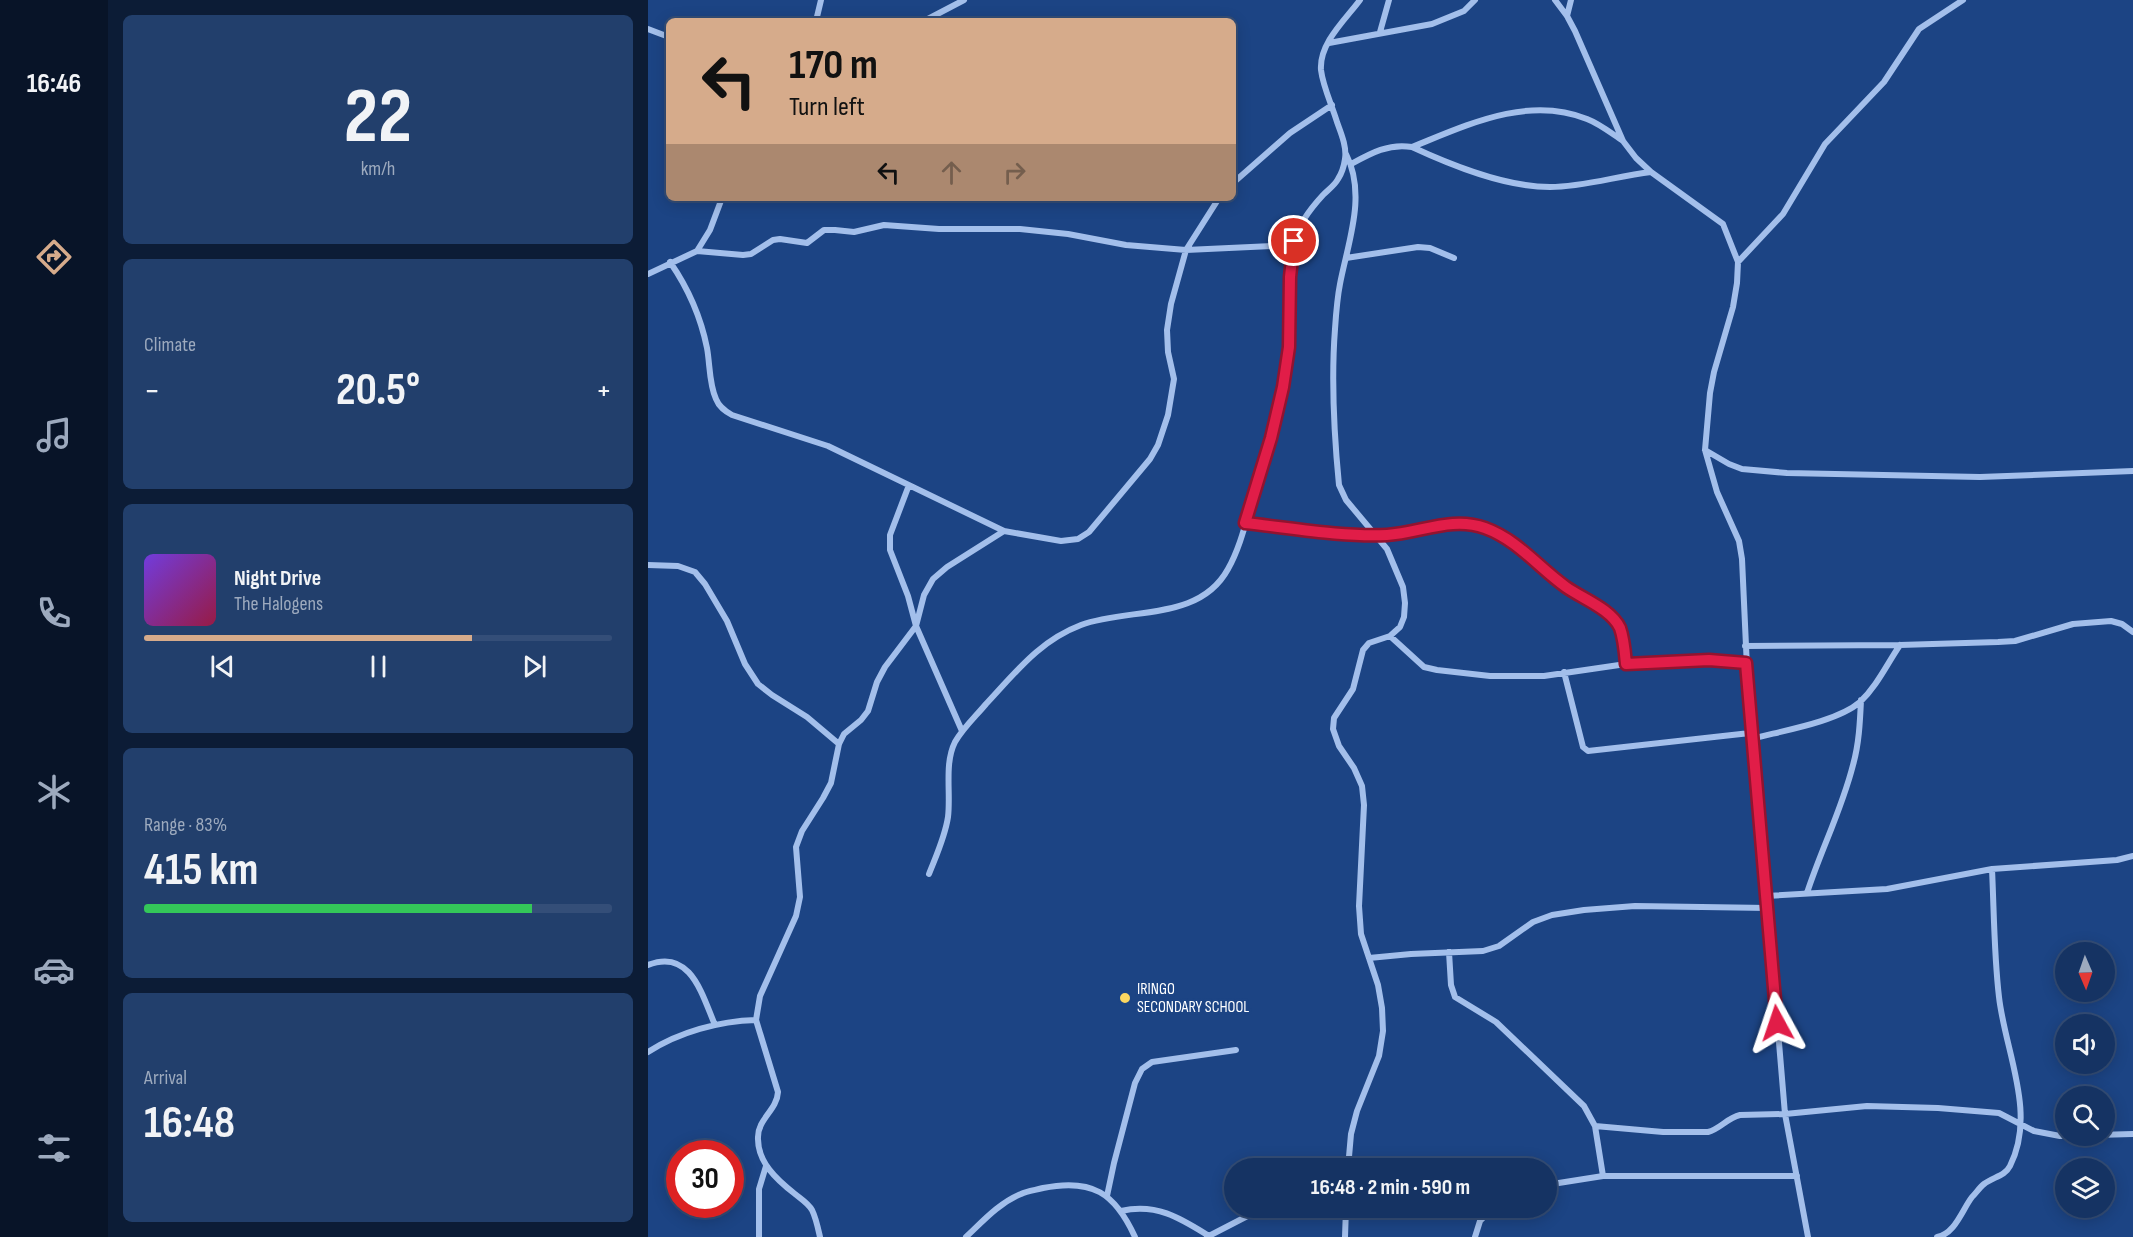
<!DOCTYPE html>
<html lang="en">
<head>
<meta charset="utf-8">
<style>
  :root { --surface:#153363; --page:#223f6c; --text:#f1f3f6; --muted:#9daabe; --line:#344e78; --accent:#d6ab8b }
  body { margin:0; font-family:"Sofia Sans Condensed",sans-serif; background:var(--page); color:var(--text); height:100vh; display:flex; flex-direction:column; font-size:22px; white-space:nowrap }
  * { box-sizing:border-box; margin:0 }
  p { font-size:20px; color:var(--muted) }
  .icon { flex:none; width:33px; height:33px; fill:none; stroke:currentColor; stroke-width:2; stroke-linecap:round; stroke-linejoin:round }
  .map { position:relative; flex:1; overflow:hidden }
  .panel { display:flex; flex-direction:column; gap:15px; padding:15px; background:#0c1c36; width:540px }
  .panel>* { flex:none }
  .banner { position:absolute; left:18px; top:18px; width:570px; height:183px; border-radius:9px; box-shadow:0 3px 15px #0003,0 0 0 2px var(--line); background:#d6ab8b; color:#111; overflow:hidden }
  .needle { width:39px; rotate:178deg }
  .fabs { position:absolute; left:1407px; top:942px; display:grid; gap:12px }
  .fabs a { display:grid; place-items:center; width:60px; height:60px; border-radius:50%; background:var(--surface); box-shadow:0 3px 15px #0003,0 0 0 2px var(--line); font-size:30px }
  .speed { position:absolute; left:18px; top:1140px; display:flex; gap:12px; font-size:30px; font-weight:700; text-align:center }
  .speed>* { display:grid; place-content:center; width:78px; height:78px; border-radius:50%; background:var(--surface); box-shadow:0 3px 15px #0003,0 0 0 2px var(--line); line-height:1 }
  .speed .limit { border:9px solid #d22; background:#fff; color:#111 }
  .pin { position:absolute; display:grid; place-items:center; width:51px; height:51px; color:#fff; margin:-26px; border:3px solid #fff; border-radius:50%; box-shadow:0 2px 6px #0007 }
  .me { position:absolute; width:66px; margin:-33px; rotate:355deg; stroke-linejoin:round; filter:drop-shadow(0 0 4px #0008) }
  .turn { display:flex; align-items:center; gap:21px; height:126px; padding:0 24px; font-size:27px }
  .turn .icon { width:78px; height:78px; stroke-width:2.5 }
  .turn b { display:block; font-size:42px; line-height:51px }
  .lanes { display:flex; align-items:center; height:57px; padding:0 24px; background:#0003; justify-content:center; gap:30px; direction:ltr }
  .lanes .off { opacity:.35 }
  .big { font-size:45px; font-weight:700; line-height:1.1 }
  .panel .tile { flex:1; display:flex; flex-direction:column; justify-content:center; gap:9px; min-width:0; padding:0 21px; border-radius:9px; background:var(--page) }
  .panel .dial { align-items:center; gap:0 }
  .dial b { font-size:78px; line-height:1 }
  .song { display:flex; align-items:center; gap:18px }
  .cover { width:72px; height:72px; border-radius:9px; background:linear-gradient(135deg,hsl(260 70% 55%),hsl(340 70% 35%)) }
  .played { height:6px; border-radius:3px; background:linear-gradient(90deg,var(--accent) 70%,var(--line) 70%) }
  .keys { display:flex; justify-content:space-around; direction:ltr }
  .heat { display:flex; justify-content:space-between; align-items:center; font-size:33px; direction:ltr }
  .charge { height:9px; border-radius:4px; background:linear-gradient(90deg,#34c759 83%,var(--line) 0) }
  .trip { position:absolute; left:576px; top:1158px; width:333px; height:60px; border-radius:30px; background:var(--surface); box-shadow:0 3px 15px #0003,0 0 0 2px var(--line); font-weight:700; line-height:60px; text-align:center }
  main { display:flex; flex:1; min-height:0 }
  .tab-bar { display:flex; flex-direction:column; width:108px; justify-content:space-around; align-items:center; background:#081428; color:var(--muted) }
  .tab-bar .icon { width:42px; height:42px }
  .tab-bar .active { color:var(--accent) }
  .tab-bar b { font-size:27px; color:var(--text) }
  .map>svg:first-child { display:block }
</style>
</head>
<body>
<main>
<nav class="tab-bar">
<b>16:46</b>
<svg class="icon active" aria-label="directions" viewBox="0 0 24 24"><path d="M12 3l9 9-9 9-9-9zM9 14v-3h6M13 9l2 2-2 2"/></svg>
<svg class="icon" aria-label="music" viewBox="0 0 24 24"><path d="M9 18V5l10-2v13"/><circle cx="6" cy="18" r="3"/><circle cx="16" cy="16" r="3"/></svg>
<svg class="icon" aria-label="phone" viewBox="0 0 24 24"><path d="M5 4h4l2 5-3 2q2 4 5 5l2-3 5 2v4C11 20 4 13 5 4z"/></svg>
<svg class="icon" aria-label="climate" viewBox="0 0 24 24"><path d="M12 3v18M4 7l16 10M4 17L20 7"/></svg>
<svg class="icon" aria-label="car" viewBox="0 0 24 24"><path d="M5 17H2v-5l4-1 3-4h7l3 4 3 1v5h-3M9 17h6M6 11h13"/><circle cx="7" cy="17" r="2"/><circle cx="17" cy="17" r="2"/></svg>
<svg class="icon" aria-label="filters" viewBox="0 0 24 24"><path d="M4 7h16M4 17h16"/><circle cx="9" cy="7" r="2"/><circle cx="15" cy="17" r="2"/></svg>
</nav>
<section class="panel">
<div class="tile dial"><b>22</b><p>km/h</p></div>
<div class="tile"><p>Climate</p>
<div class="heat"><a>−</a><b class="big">20.5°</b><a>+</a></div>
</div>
<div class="tile">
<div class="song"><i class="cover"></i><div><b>Night Drive</b><p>The Halogens</p></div></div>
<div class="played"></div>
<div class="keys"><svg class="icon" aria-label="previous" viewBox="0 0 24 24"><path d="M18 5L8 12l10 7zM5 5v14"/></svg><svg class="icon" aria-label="pause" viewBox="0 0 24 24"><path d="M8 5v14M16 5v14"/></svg><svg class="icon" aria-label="next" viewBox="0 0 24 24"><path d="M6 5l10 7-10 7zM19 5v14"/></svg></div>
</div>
<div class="tile"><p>Range · 83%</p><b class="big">415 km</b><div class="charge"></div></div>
<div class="tile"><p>Arrival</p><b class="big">16:48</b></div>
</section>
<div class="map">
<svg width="1485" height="1237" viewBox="0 0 1485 1237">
  <rect width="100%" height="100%" fill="#1c4484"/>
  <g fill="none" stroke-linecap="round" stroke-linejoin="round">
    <path stroke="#a3bfeb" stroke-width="6" d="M907,0L919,16L927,31L975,141L988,158L1003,172L1075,224L1090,262L1089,283L1085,307L1066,372L1062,393L1057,450L1069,492L1091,541L1094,559L1102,733L1115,852L1137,1114L1160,1237
      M919,16L923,0
      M168,21L173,0
      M276,21L316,0
      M0,29L21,37
      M732,32L741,0
      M681,43L784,24L816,11L827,0
      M764,147C819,125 880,95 939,119C952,124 963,133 975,141
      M698,154C719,195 700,242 692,284C689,299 688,314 687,329C683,381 686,434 691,485L698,500L739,549L755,587L757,603L756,617L752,627L742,636L721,643L715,650L705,689L686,718L685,729L691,746L706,768L714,786L716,805L711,906L713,934L730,985L734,1008L735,1031L731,1056L709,1111L703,1134L700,1168
      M703,164C723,153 741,143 764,147C805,166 857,187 902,187C935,187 969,176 1003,172
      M585,183L642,133L684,105
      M49,251L95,255L103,254L125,240L132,239L159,243L176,230H187L206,232L236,225L291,229H372L420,234L478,245L538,250L625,246L646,241
      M698,258L770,247L782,248L806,258
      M22,262C40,288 53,318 59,348C62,364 61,384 68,399C71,407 77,411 84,415L180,446L356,531L413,541L430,539L441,532L502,459L510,445L520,415L526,379L520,352L519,330L523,304L538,250L571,198
      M1090,262L1135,214L1177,144L1236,82L1271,29L1315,0
      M0,274L49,251L62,230L74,198
      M1057,450L1081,464L1094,469L1139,473L1332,477L1485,471
      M261,485L242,535V550L260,596L268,626L314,731
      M597,523C644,528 692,537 739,535C772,533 804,516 837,528C870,540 891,568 918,587C935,599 963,609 972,628C976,639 977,653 978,664
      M0,565L30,566L47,572L57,584L79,621L97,664L110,684L124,695L159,717L191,744
      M742,636L776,667L789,670L842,676H896L978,664L1019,661L1061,659L1098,663
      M1097,646L1252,645L1350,642L1367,641L1425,624L1463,621L1474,624L1485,632
      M916,672L935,747L940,751L1102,733
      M1103,739C1133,731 1189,722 1212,702C1229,686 1239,664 1252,645
      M281,874C288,856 297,837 300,817C303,793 296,764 307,742C315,728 328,716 338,704C368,672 391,641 433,625C482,607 551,622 580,569C593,546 599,517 607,492C621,445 636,398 641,349C645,313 637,276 646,241C651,223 663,208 675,195C680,190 687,185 690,179C694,173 696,166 697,159C699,147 693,133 689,122C684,105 675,87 673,70C671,43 698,19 712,0
      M1159,893C1173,850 1194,809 1205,765C1211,744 1212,722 1213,700
      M1119,896L1239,889L1344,869L1469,860L1485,856
      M801,952L803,985L807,997L848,1022L936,1106L947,1126L955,1176
      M721,958L763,954L835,951L851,946L885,922L904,915L936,910L987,906L1120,908
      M0,965C43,948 54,995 67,1025
      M0,1052C31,1032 71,1021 108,1020
      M947,1126L1015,1132H1060C1072,1129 1079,1118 1092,1115L1137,1114L1219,1106L1290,1108L1351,1113L1386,1131L1412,1136L1485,1134
      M898,1185L955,1176H1149
      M459,1196L466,1163L487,1083L494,1069L504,1062L588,1050
      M473,1211C509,1203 532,1218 561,1236
      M111,1237V1189L118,1166
      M172,1237C170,1228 168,1218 164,1210C160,1203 153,1199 147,1194C129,1180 109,1162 110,1137C110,1119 129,1110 130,1092L108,1020L112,996L148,916L152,897L148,847L154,831L175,798L183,783L191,744L196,734L213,720L220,711L229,682L237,667L268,626L276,595L285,579L299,567L356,531
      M318,1237C335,1221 351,1203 373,1194C379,1191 388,1190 395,1188C444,1178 467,1193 487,1237
      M559,1237L615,1208
      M697,1237L698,1208
      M827,1237L832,1221L845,1208
      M1289,1237C1307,1234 1314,1210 1324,1197C1328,1193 1332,1187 1336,1184C1345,1177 1357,1176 1362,1166C1389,1113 1357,1051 1351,997C1346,955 1346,911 1344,869"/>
  </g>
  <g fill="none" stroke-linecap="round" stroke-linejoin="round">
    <g stroke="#92132f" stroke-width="15">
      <path id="route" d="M646,241L642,277L641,347L635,387L623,438L597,523C644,528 692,537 739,535C772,533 804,516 837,528C870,540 891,568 918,587C935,599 963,609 972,628C976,639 977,653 978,664L1061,660L1098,663L1129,1023"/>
    </g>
    <use href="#route" stroke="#e11d48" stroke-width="10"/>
  </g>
  <circle fill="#fbd761" stroke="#1c4484" stroke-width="2" cx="477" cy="998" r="6"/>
  <g text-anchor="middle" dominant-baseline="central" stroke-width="6" stroke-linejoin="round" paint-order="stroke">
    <g font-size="16" fill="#fff" stroke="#1c4484" text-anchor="start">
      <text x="489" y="989">IRINGO<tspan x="489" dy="18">SECONDARY SCHOOL</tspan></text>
    </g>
  </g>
</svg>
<div class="fabs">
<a><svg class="needle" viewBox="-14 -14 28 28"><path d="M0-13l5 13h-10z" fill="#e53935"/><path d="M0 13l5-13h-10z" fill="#9daabe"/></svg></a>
<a><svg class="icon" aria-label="sound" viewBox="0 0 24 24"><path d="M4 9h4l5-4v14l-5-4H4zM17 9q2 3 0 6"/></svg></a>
<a><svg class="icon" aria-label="search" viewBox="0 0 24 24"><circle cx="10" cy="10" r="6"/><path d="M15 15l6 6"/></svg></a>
<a><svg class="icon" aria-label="layers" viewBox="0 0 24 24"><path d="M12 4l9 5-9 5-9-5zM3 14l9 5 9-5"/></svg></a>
</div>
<div class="speed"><div class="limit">30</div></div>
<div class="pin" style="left:646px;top:241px;background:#d93025"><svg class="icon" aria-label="arrive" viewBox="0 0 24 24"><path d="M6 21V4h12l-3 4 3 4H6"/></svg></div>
<svg class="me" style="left:1129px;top:1023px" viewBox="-20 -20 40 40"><path d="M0-17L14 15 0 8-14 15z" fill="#e11d48" stroke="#fff" stroke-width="4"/></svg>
<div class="trip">16:48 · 2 min · 590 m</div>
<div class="banner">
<div class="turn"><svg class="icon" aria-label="left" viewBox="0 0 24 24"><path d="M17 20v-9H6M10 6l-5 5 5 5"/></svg><div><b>170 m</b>Turn left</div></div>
<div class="lanes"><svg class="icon" aria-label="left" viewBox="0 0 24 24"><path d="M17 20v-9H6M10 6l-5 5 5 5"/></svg><svg class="icon off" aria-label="ahead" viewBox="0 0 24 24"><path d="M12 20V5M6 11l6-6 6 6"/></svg><svg class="icon off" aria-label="right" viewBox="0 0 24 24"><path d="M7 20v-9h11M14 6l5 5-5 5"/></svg></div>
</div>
</div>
</main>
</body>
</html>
